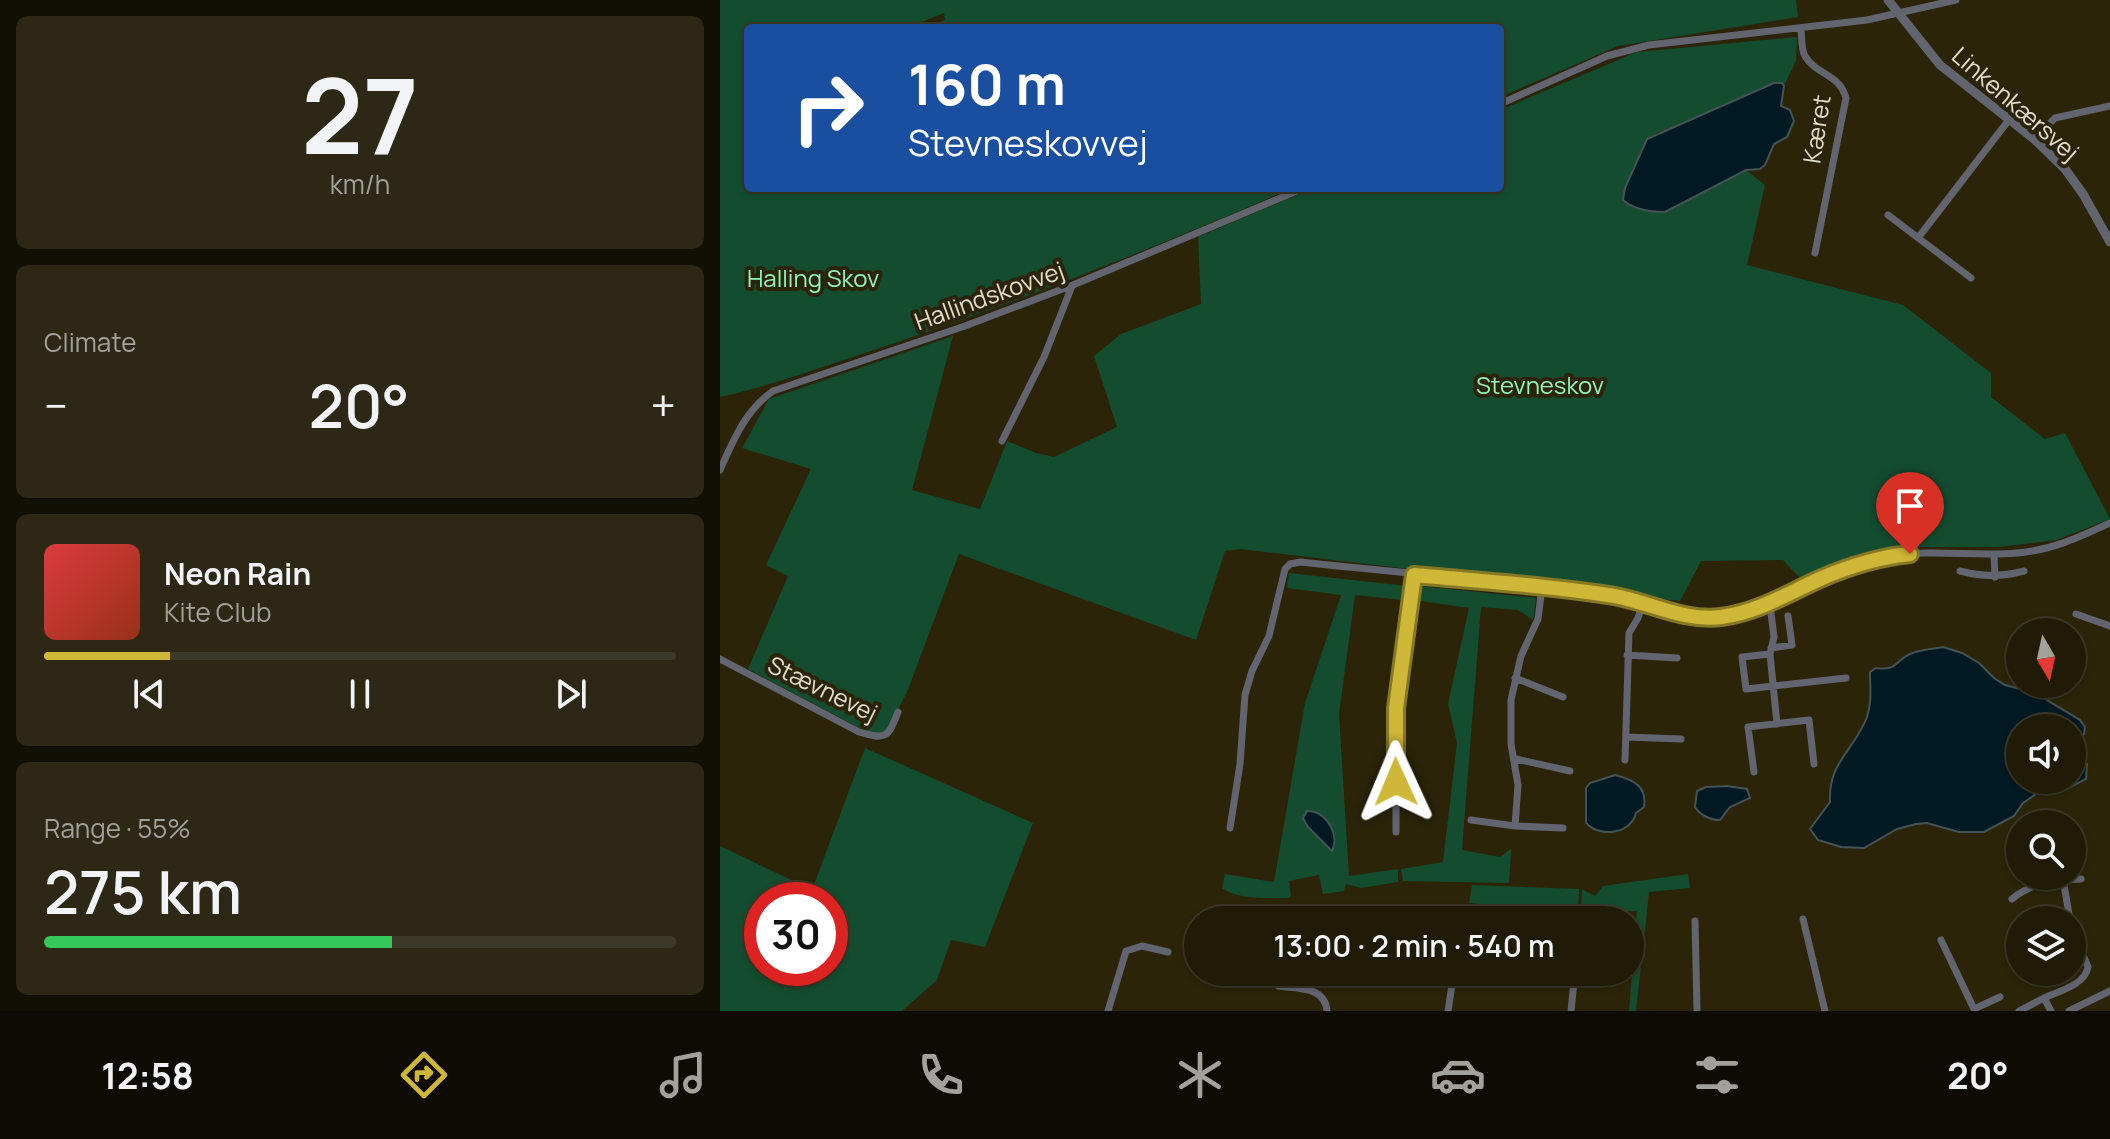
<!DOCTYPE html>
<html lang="en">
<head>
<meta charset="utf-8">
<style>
  :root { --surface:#201b07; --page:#2d2815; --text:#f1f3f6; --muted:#a2a19b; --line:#3d3928; --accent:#cfb837 }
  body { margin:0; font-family:Manrope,sans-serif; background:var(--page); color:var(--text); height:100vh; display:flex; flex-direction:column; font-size:30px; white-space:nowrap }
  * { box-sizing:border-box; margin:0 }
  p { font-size:26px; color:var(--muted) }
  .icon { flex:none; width:44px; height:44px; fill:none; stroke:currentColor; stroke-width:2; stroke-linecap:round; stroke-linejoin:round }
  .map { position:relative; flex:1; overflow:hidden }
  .drawer { display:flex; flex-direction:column; gap:16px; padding:16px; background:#120f04; width:720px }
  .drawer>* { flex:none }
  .top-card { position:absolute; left:24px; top:24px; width:760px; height:168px; border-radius:8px; box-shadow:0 2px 6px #0004,0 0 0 2px var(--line); background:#1a4fa0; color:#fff; overflow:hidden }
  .needle { width:52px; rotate:171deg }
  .buttons { position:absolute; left:1286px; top:618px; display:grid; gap:16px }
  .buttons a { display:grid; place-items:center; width:80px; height:80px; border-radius:50%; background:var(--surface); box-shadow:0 2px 6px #0004,0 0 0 2px var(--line); font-size:40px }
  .speed { position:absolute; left:24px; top:882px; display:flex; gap:16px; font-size:40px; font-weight:700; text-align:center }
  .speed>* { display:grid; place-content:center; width:104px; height:104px; border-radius:50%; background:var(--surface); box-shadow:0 2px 6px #0004,0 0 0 2px var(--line); line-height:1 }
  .speed .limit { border:12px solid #d22; background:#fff; color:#111 }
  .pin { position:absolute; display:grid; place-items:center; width:68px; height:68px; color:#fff; margin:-82px -34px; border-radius:50% 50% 50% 0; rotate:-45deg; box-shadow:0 0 8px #0007 }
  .pin .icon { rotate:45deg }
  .me { position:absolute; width:88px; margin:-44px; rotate:359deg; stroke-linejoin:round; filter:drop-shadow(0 0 6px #0008) }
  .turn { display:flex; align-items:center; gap:28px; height:168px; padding:0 32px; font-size:36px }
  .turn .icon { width:104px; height:104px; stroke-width:2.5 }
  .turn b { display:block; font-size:56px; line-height:68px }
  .big { font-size:60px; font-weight:600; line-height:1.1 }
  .drawer .tile { flex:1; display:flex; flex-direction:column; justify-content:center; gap:12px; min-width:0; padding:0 28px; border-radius:12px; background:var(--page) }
  .drawer .dial { align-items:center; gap:0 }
  .dial b { font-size:104px; line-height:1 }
  .song { display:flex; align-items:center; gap:24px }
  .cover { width:96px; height:96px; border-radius:12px; background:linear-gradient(135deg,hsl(0 70% 55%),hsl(10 70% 35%)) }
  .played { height:8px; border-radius:4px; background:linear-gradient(90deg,var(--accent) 20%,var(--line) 20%) }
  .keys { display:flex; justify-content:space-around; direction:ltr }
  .heat { display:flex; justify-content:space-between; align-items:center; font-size:44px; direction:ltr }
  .charge { height:12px; border-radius:6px; background:linear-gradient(90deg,#34c759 55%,var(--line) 0) }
  .trip { position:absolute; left:464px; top:906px; width:460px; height:80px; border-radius:40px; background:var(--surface); box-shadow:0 2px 6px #0004,0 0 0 2px var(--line); font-weight:600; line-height:80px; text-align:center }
  .dock { display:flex; height:128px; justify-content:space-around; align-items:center; background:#0d0b03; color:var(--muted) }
  .dock .icon { width:56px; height:56px }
  .dock .on { color:var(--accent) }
  .dock b { font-size:36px; color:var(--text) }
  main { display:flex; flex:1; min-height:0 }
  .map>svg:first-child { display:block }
</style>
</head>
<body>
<main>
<section class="drawer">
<div class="tile dial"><b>27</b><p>km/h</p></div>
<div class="tile"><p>Climate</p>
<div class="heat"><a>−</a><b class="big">20°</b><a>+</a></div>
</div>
<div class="tile">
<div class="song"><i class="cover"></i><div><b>Neon Rain</b><p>Kite Club</p></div></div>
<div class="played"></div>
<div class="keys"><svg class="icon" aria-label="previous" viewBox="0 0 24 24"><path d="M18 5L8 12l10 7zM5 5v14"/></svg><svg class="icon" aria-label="pause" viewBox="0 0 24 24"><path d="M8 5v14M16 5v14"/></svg><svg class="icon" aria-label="next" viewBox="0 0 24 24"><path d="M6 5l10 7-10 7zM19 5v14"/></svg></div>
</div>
<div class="tile"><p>Range · 55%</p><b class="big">275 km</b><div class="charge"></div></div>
</section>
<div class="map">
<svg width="1390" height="1011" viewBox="0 0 1390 1011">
  <rect width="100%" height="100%" fill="#2b2409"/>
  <path fill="#144c2f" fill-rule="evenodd" d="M0,0H1076L1078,17L898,46L780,97V28H203L225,20L224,13L187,28H28V188H572C434,248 294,304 151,351C101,367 51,386 0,397Z
    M1077,37L1076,61L1064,86L1062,83L1047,85L980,118L936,133L923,146L907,183L909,205L932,212L974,197L1026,170L1045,185L1027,265L1183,305L1271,373V397L1325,439L1345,433L1390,519L1336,540L1278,547H1193L1142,558L1081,579L1063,560L981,561L960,601L521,549L505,551L476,640L239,554L187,692L166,732L155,734L147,732L28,669L68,576L46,565L91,469L22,448L49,399L233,336L192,490L260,509L287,441L316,453L334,457L397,427L374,356L401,334L481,304L478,237L594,188H780V110L917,52Z
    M569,573L687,586L684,600L635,595L619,714L629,876L678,869V882L641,888L626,884L624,891L603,894L599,875L569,881L571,896L569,898C550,898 517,900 502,888L505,874L554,882L585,703L621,595L567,588Z
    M700,586L816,598L813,620L798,610L761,607L742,850L780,857L791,849L789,883L683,881L681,869L723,862L737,743L728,704L749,608L695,600L697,587Z
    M145,748L313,823L265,947L231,940L217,980L182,1011H0V846L92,890ZM42,900H110V968H42Z
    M968,874L970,888L929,892L916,1011H909L917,911L861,912L862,889L875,896L883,886Z
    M752,885L859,889L858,911L804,913L803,920H794V907L749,903Z"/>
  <path fill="#001922" stroke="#445456" stroke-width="2" fill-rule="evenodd" d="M1054,83H1062L1064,86L1061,106L1070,110L1074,121L1067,137L1054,144L1045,165L1040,169L1026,170L945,212C931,212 914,210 903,200L905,188L927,139Z
    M1223,647L1242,653L1259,663L1274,678L1285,685L1315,693L1360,720L1365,727L1364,734L1357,746L1367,764L1366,779L1347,789L1316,794L1303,803L1294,816L1264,832H1239L1207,823L1196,824L1177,829L1144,848L1121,847L1098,840L1090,829L1110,802C1108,762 1134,751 1147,717C1152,703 1150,687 1150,672L1156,668C1178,671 1174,661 1190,654C1201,649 1212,649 1223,647ZM1300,728H1352V780H1300Z
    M895,775C914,780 927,786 924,807L916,813C911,834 880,838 866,823V788L870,783Z
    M986,787L1007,786L1027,789L1030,798L1010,807L1000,820C990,820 980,815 975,807L977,791Z
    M587,811C606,811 620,834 612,851L588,827L583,818Z"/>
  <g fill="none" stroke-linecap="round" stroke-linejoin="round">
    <path stroke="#626470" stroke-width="7" d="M1081,30C1082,38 1081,49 1085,56C1096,75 1120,74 1126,98L1095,253
      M780,104L887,56L929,45L1147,20L1236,0
      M1314,139L1335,118L1390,106
      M1168,215L1251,278
      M1198,238L1288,121
      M282,441L324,357L352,286
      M0,470C14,439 25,411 53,391L245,326L353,285L584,188
      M1274,554L1275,577
      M1240,571C1263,577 1281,577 1304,571
      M1050,605L1054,637L1050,654L1057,724
      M1356,614L1390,626
      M1051,648L1072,645L1068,616
      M1050,654L1022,657L1026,689L1126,678
      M907,655L957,658
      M0,659L139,732C166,740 168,738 178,712
      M795,678L843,697
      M906,737L961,739
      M796,759L850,771
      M905,760L909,633L918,618L923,603
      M1034,772L1028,727L1089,720L1094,764
      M751,820L795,826L843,828
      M795,826L798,785L791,744V700L801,656L818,619L822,587
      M510,828L520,764L525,695L532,671L549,636L565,569L570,564L581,562C683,574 788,579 889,595C925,600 958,619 995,618C1059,615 1109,565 1171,556C1216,549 1255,557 1298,553C1332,550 1360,537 1390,523
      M676,832V708L694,575
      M1343,879L1350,920
      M1292,899C1312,882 1336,880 1361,879
      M1083,919L1105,1011
      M975,921L977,1011
      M1221,940L1255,1011
      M558,986C578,989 605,986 607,1011
      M1324,998C1339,991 1365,985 1368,967L1352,928
      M1254,1009L1280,997
      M388,1011L406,951L422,946L448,952
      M728,1011L734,972
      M851,1011L855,972
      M1299,1011L1324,998L1331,1011
      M1349,1011L1390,991"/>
    <path stroke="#626470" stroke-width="9" d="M1168,0L1220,65L1314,139L1345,169L1363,194L1390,242"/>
  </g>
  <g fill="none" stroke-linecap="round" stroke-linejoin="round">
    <g stroke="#877824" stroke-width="20">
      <path id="route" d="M676,782V708L694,575C759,581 824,585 888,595C926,600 962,622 1001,617C1039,612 1068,593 1102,578C1130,566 1159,557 1190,554"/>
    </g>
    <use href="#route" stroke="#cfb837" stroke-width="14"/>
  </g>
  <g text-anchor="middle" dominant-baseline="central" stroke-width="8" stroke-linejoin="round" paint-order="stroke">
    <g font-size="24" fill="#e2dece" stroke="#2b2409">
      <text transform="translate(1296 103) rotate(41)">Linkenkærsvej</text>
      <text transform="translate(1096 129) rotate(-81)">Kæret</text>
      <text transform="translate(269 295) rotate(-20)">Hallindskovvej</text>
      <text transform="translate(103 688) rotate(26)">Stævnevej</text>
    </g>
    <g font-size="24" fill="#8df5b7" stroke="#2b2409">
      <text x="93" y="277">Halling Skov</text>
      <text x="820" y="384">Stevneskov</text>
    </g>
  </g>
</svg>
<div class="buttons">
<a><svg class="needle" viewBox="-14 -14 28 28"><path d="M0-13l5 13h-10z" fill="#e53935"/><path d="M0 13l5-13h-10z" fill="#a2a19b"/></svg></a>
<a><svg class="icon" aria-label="sound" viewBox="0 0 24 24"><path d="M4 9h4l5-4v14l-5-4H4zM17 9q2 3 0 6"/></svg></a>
<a><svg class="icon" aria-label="search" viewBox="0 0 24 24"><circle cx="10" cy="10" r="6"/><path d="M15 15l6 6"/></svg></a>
<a><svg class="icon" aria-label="layers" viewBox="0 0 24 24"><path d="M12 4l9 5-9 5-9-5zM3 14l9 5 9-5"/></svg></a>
</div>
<div class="speed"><div class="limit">30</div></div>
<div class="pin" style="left:1190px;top:554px;background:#d93025"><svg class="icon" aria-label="arrive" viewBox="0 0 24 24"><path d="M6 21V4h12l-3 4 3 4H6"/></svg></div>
<svg class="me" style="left:676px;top:782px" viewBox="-20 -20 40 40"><path d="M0-17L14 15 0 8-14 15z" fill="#cfb837" stroke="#fff" stroke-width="4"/></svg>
<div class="trip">13:00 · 2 min · 540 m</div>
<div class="top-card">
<div class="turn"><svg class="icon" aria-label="right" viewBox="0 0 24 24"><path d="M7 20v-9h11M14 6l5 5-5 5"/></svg><div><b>160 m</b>Stevneskovvej</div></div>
</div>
</div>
</main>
<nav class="dock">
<b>12:58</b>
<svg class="icon on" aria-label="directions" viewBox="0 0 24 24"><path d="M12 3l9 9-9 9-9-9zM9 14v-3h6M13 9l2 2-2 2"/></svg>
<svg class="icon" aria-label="music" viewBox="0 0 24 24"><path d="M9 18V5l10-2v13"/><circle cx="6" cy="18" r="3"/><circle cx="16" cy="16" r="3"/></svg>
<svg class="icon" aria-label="phone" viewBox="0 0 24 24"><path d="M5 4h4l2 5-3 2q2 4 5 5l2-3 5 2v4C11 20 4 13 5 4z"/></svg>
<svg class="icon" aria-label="climate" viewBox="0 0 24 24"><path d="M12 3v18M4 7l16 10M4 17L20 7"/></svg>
<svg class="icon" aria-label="car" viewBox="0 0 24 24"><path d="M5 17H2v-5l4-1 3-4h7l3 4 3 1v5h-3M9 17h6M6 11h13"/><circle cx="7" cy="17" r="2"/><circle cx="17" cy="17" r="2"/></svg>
<svg class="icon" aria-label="filters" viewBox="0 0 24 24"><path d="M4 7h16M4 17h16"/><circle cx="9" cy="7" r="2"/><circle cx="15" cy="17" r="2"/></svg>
<b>20°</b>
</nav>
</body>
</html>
